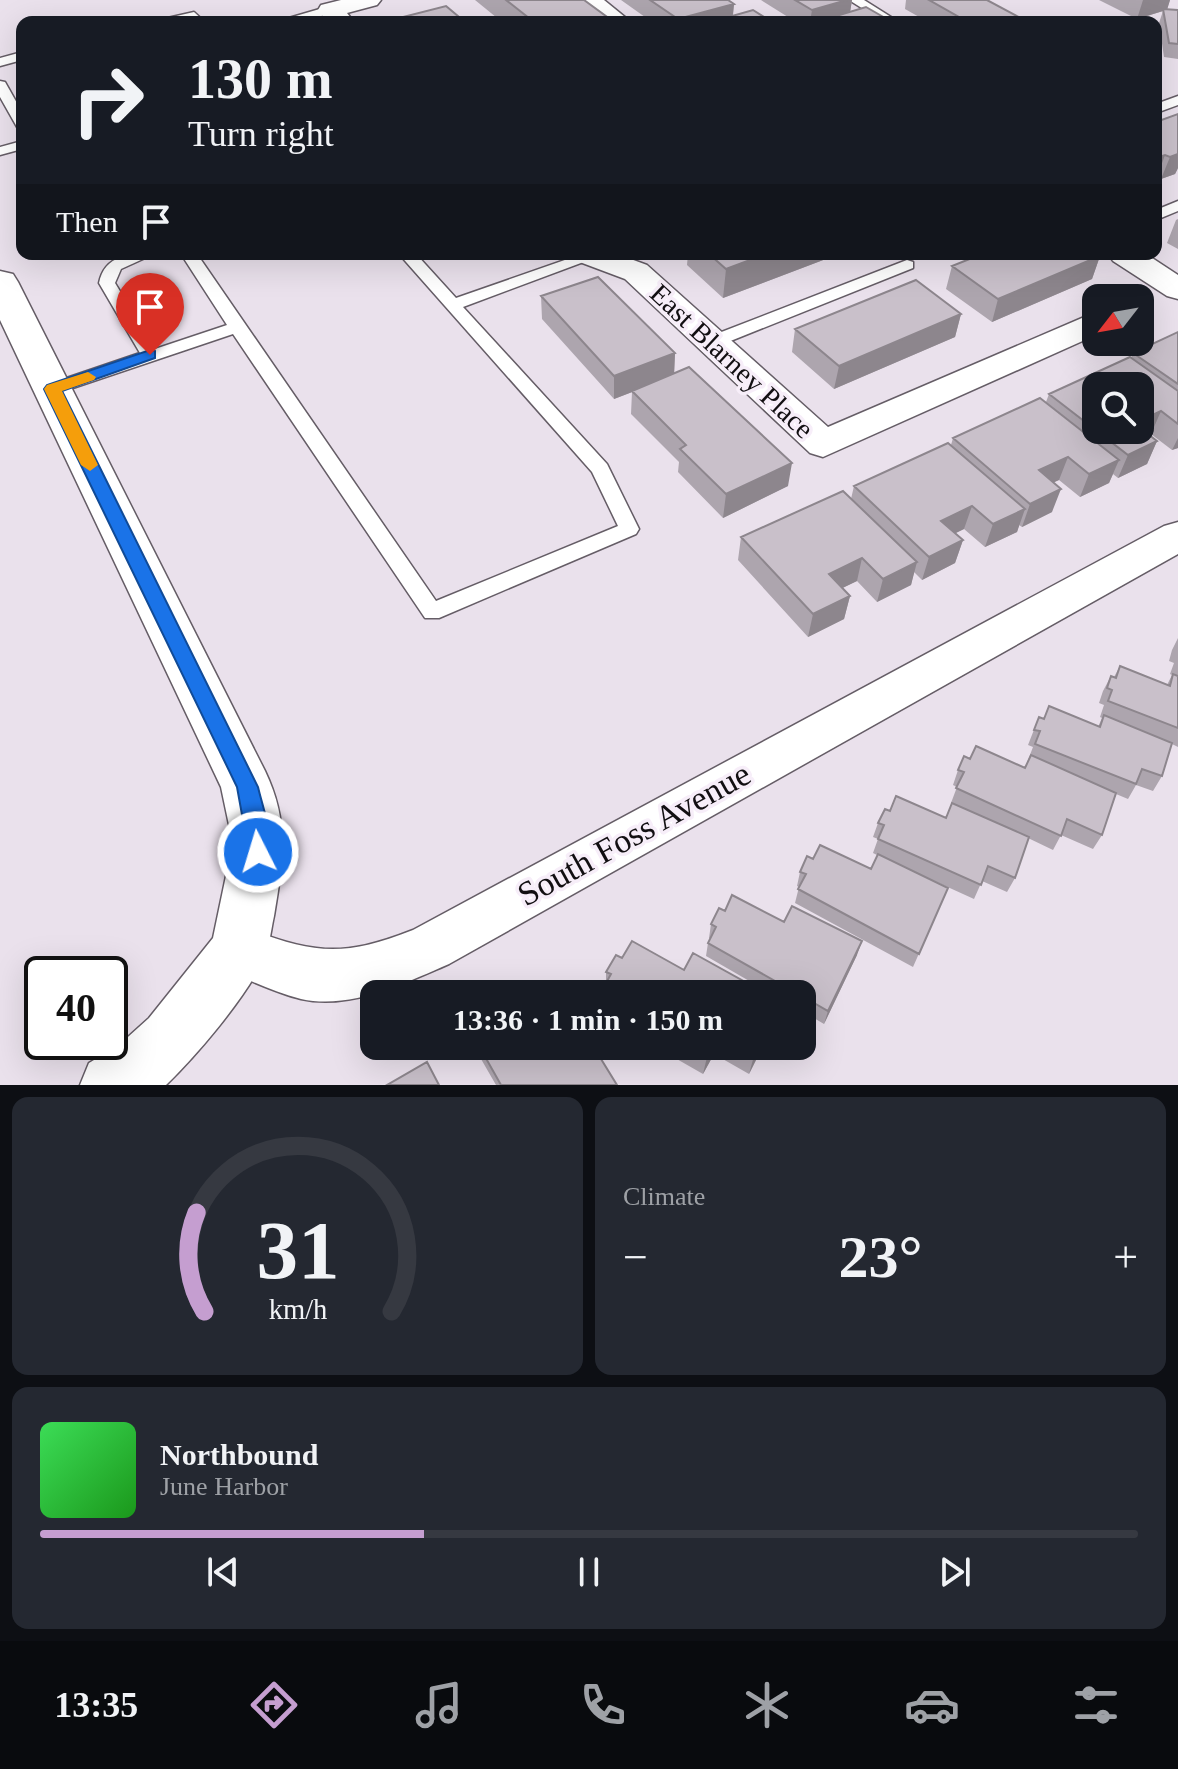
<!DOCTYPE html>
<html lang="en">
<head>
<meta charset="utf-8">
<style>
  :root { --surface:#171b24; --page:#242831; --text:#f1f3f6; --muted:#9ea1a6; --line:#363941; --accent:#c59ed0 }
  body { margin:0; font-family:Georgia,serif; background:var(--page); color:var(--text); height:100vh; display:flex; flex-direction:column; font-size:30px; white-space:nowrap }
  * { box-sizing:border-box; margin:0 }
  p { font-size:26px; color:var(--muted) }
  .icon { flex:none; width:44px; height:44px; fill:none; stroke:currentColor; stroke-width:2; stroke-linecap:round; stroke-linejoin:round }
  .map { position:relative; height:1085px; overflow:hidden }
  .details { display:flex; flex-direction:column; gap:12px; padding:12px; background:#0d0f14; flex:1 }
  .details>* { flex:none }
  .top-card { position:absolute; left:16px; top:16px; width:1146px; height:244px; border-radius:16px; box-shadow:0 8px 32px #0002; background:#171b24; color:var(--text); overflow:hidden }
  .needle { width:52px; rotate:239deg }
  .tools { position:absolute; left:1082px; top:284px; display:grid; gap:16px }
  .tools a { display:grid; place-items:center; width:72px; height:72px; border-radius:16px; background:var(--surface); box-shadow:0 8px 32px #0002; font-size:40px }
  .speed { position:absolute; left:24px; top:956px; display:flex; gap:16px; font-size:40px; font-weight:700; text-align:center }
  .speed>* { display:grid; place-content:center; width:104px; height:104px; border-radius:50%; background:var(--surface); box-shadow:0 8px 32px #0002; line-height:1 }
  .speed .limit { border:4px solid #111; border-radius:12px; background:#fff; color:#111 }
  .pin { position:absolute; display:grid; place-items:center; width:68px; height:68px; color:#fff; margin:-82px -34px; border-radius:50% 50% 50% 0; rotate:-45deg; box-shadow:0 0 8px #0007 }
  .pin .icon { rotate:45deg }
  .me { position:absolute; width:88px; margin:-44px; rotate:355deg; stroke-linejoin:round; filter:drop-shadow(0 0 6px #0008) }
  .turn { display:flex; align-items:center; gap:28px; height:168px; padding:0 40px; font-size:36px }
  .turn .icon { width:104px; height:104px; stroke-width:2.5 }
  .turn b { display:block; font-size:56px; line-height:68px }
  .then { display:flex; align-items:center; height:76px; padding:0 40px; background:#0003; gap:16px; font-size:30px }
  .big { font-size:60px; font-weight:800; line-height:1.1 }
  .details .widget { flex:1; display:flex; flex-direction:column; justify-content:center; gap:12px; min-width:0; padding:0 28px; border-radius:16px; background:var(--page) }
  .details .dial { align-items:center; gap:0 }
  .dial svg { height:208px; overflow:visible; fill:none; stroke:var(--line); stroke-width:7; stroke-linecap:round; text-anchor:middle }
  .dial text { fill:var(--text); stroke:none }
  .song { display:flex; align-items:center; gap:24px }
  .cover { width:96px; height:96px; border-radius:12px; background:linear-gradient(135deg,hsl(130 70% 55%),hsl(120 70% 35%)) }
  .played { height:8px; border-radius:4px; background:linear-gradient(90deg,var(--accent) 35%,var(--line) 35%) }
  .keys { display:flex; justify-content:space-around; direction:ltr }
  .heat { display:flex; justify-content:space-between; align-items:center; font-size:44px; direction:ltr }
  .details .tiles { flex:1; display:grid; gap:12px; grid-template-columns:1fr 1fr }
  .widget:last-child { grid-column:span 2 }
  .trip { position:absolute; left:360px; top:980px; width:456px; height:80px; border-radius:16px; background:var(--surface); box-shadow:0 8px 32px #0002; font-weight:800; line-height:80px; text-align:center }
  .tab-bar { display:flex; height:128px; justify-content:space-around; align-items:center; background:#090b0e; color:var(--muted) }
  .tab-bar .icon { width:56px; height:56px }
  .tab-bar .current { color:var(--accent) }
  .tab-bar b { font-size:36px; color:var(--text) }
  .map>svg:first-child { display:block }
</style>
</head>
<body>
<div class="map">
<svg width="1178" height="1085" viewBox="0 0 1178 1085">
  <rect width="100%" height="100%" fill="#eae1ec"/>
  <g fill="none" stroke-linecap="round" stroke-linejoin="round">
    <g stroke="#655d66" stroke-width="3">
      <path id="lane" d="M849,0H864L899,22H884Z
        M330,6L334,7V13L296,22H275Z
        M194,12L205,22H161L163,19Z
        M22,52V60L0,66V58Z
        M0,81L5,82L22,112V128L17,127L0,97Z
        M1178,96V105L1156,113V104Z
        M22,141V149L0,155V147Z
        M1178,201V211L1156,220V210Z
        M154,254L121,269L115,283L155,349L227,325L181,254H197L436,601L618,526L592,472L399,254H416L456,298L582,254H605L463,307L607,464L639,529L636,534L439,618H425L233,334L58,393H46L43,389L46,385L140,353L99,283C105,254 130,254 154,254Z
        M907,260L913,262V268L718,346L712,347L703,342L706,338Z"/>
    </g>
    <g stroke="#655d66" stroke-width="3">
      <path id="street" d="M341,0H381L377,5L347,13L354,22H328L318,10L321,5Z
        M577,0H604L631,22H603Z
        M572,254H617L647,265L828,427L1096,312V335L823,457L810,453L625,279L577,261Z
        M1108,254H1146L1178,275V299L1167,296L1113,261Z
        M1178,522V554L449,964C405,983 351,1010 301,999C273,992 247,979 221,968L213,950L221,932L239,925C310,953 340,959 413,930L1164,526Z"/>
    </g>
    <g stroke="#655d66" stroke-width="3">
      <path id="secondary" d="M0,271L13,274L18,282L265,771C290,823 283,862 274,916C270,934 269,953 259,969C237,1007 198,1054 166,1085H80L89,1063L119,1045L149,1018L213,938L231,852L229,825L221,787L0,320Z"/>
    </g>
    <use href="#lane" fill="#fff" fill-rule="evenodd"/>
    <use href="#street" fill="#fff" fill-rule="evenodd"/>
    <use href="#secondary" fill="#fff" fill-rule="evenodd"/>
  </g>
  <path fill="#ada5ae" d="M475,0H584L614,22H502Z
    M621,0H728L734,4L733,16L772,22H652Z
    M761,0H852L850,12L892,22H796Z
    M906,0H987L1028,22H928L905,9Z
    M1099,0H1170L1167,9L1178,10V59L1164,57L1159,23L1163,11L1137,19Z
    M1156,122L1178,168L1175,174L1161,179L1156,177Z
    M1178,219V249L1167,243L1176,220Z
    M688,254H839L723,298L687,265Z
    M1100,256L1092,279L992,322L946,289L952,266Z
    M541,296L675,353L674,374L788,486L723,518L678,472L679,462L631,414L632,392L614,399L542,319Z
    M961,314L955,337L834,389L792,352L795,329Z
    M1178,332V448L1172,450L1151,434L1149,435L1157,441L1147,464L1118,478L1113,474L1109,483L1080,497L1059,480L1054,482L1052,512L1022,527L1019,525L1017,532L985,547L964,529L955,533L963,540L955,563L922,580L914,572L911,585L877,602L857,581L842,588L850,596L844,619L808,637L738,560L741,537L851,499L854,486L951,445L953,438L1046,402L1049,394L1131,358L1133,353Z
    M1178,638V747L1172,744L1162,776L1153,791L1136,785L1128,799L1116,794L1102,835L1093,849L1061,835L1053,850L1028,838L1015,878L1007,892L982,881L974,899L919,874L948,888L913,967L795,903L799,887L797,886L800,872L813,859L871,869L877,855L873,853L878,839L873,837L878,823L890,811L946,818L957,806L951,803L957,787L953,785L958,770L970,759L1025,768L1033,747L1028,745L1039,717L1044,719L1049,706L1098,727L1102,718L1100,717L1104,705L1099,703L1103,691L1111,676L1114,677L1120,666L1167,685L1172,675L1170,674L1174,663L1169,661L1172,650Z
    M725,911L784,922L857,955L824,1024L802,1011V994H772L706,956L708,943L710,938H709L711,924Z
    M622,958L684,970L606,984V972Z
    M476,1046H593L617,1085H496L477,1052Z
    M654,1046H763L749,1074L714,1054L703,1074Z"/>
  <path fill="#8d868d" d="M847,0H852L849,19H826V22H810L812,10Z
    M1143,0H1170L1167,10L1163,9V11L1137,19Z
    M734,4L732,22H678V19Z
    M1178,150V168L1175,174L1161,179L1170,157Z
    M1165,155L1157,177H1156V158Z
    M766,254H839L723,298L726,269Z
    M857,254H869L856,259Z
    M1100,256L1092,279L992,322L998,299Z
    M961,314L955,337L834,389L839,366Z
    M675,353L674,376L614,399V376Z
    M1161,411L1151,434L1124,447L1140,430V421Z
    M1178,438V448L1172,450Z
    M1157,441L1147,464L1118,478L1128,455Z
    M1068,457L1059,480L1031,493L1039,470Z
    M1119,460L1109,483L1080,497L1089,474Z
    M792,463L788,486L723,518L726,494Z
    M1061,489L1052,512L1022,527L1030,504Z
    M972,506L964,529L934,544L941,521Z
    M1025,509L1017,532L985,547L993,524Z
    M963,540L955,563L922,580L929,557Z
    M862,558L857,581L824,597L829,574Z
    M917,562L911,585L877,602L883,579Z
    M850,596L844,619L808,637L813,614Z
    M862,941L857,955L824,1024L828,1011Z
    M712,1046H716L714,1054L703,1074L707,1057Z
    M759,1046H763L749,1074L754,1056Z"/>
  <path fill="#c9c0ca" stroke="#8d868d" stroke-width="2" d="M506,0H584L614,22H534Z
    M650,0H728L734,4L678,19Z
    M795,0H847L812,10Z
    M929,0H987L1028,22H968Z
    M446,6L465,22H403L399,18Z
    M866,7L892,22H832L826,19Z
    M1163,9L1178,10V44L1169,43Z
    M753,10L772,22H711Z
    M313,19L316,22H300Z
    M1178,114V154L1170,157L1165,155L1156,158V122Z
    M709,254H766L726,269Z
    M982,254H1097L1100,256L998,299L952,266Z
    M598,277L675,353L614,376L541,296Z
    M916,280L961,314L839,366L795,329Z
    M1178,332V384L1133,353Z
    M1130,357L1178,391V424L1161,411L1140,421V386H1096V430H1140V428L1157,441L1128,455L1049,394Z
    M689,367L792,463L726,494L680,449L686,445L632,391Z
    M1040,398L1119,460L1089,474L1068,457L1039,470L1061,489L1030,504L953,438Z
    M948,443L1025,509L993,524L972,506L941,521L963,540L929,557L854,486Z
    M843,491L917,562L883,579L862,558L829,574L850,596L813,614L741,537Z
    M1120,666L1170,686L1173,674L1178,676V728L1108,701L1112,690L1107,688L1111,676L1116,678Z
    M1049,706L1100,727L1104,715L1172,743L1162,776L1142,769L1136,784L1035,744L1040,731L1034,730L1039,717L1044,719Z
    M976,746L1025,768L1031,755L1116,793L1102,835L1067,819L1061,836L956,788L964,772L958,770L964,756L970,759Z
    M896,796L946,818L952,803L1029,837L1015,878L988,866L981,885L878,839L884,825L878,823L885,809L890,811Z
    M820,845L871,869L878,854L948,888L919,954L798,889L806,874L800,872L807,856L813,859Z
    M732,895L784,922L792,906L862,941L828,1011L802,996V994H798L708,943L716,927L711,924L719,908L725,911Z
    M632,941L684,970L693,953L767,994H600L611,974L606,972L616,955L622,958Z
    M479,1046H593L617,1085H501Z
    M688,1046H712L707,1057Z
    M736,1046H759L754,1056Z
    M427,1062L439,1085H387Z"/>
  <path fill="#1a73e8" stroke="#114b97" stroke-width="2" d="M150,350L155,351V358L62,391L258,787C263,809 275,838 266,859L258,862L250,859L237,787L44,389L47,385Z"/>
  <path fill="#f59e0b" d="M88,372L96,377L94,380L62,391L98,465L90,471L81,465L44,389L47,385Z"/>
  <g text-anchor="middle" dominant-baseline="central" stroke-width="7" stroke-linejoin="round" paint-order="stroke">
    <g font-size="28" fill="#120f12" stroke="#f7eef9">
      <text transform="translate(732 361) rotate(43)">East Blarney Place</text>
    </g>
    <g font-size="34" fill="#120f12" stroke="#f7eef9">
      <text transform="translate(634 834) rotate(-29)">South Foss Avenue</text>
    </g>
  </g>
</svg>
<div class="tools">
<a><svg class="needle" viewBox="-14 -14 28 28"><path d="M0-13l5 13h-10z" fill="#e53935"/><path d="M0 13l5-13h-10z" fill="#9ea1a6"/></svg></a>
<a><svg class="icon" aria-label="search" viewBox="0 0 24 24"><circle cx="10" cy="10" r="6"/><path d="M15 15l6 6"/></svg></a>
</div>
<div class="speed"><div class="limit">40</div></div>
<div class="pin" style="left:150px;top:355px;background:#d93025"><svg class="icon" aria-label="arrive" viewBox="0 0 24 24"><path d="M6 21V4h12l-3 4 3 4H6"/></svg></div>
<svg class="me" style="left:258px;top:852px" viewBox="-20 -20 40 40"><circle r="17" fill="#1a73e8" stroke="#fff" stroke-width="3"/><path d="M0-11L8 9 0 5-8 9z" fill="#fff"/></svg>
<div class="trip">13:36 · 1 min · 150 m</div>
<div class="top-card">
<div class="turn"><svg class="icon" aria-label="right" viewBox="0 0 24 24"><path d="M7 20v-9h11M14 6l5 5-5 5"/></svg><div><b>130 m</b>Turn right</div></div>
<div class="then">Then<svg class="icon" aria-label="arrive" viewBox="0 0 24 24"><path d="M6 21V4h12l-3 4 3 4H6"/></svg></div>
</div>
</div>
<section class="details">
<div class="tiles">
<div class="widget dial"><svg viewBox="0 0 100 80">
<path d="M14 69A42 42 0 1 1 86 69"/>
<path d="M14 69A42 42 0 0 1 11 31" stroke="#c59ed0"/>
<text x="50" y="56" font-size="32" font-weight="700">31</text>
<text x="50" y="72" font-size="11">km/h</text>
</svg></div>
<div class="widget"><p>Climate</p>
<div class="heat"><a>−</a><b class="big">23°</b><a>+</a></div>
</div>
<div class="widget">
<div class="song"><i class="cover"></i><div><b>Northbound</b><p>June Harbor</p></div></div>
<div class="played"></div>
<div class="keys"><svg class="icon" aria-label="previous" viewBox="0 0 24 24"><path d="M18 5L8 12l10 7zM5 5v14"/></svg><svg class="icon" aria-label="pause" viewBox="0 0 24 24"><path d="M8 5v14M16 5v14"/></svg><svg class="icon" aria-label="next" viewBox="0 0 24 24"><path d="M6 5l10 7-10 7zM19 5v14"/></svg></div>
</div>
</div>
</section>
<nav class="tab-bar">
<b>13:35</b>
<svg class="icon current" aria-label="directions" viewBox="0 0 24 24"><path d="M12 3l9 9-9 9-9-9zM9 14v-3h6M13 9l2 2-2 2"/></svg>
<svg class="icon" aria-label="music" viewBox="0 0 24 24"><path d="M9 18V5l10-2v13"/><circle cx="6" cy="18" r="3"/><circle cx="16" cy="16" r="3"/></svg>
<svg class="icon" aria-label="phone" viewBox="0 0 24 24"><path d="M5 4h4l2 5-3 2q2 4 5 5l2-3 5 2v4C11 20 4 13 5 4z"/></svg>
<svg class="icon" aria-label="climate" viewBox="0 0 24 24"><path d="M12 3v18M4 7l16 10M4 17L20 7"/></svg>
<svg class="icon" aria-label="car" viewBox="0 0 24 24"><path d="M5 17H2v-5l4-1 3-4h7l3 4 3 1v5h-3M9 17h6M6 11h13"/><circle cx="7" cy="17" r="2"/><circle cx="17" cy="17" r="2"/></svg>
<svg class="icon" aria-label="filters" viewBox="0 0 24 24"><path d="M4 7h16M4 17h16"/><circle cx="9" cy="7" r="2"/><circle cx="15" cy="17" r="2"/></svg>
</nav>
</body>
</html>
